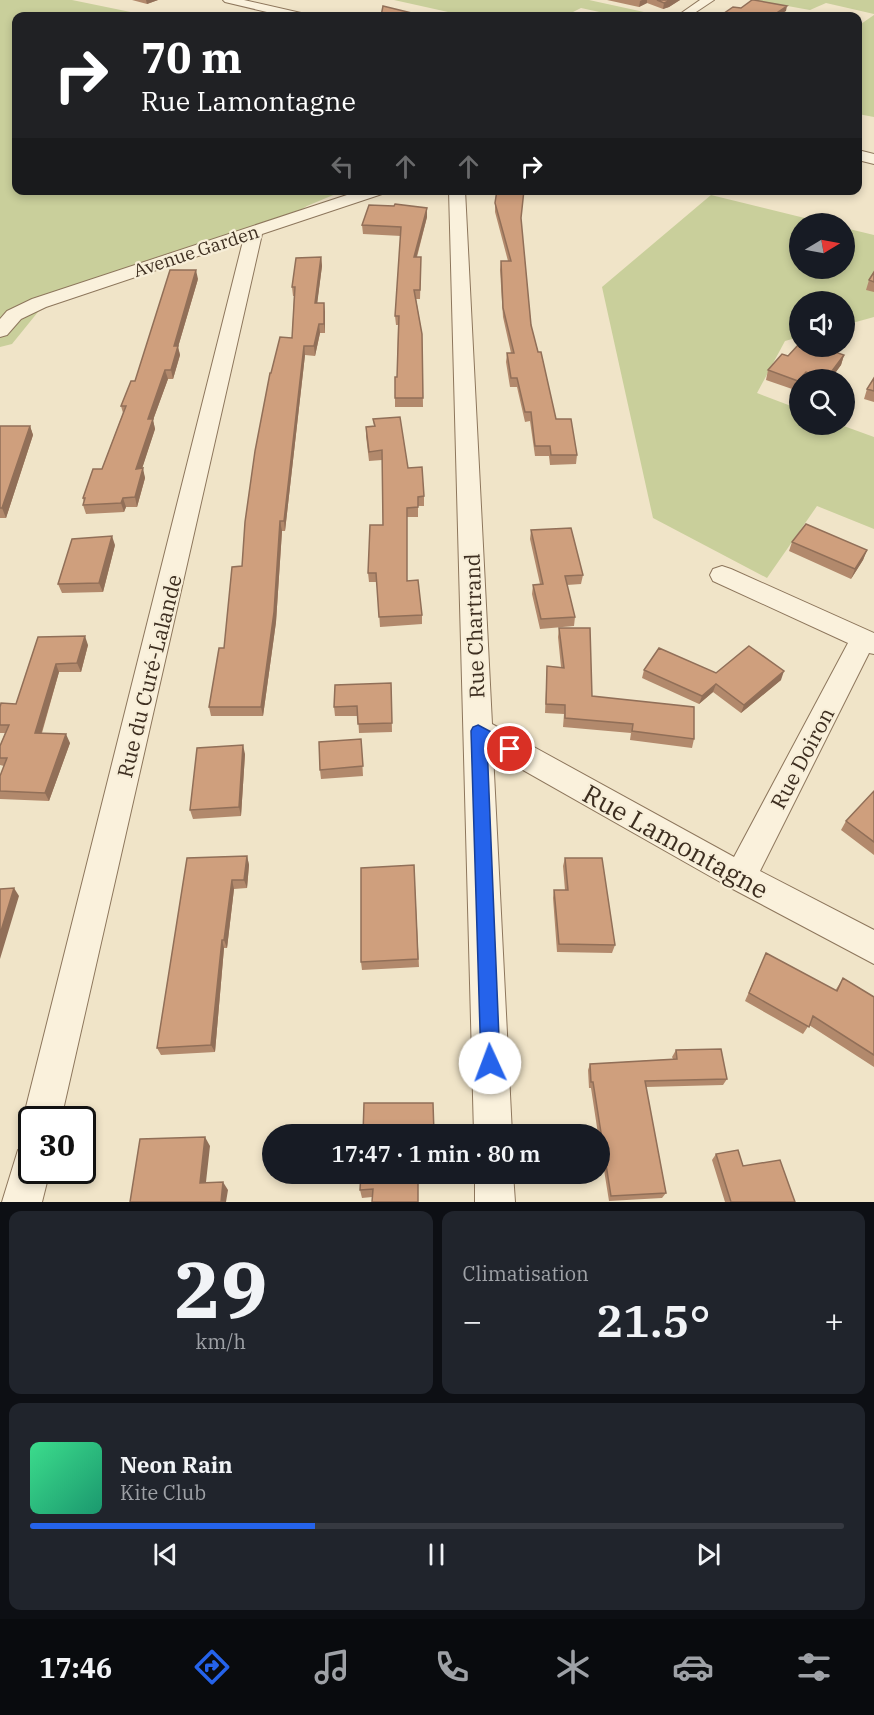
<!DOCTYPE html>
<html lang="fr">
<head>
<meta charset="utf-8">
<style>
  :root { --surface:#171b24; --page:#20242c; --text:#f1f3f6; --muted:#9ea1a6; --line:#363941; --accent:#2563eb }
  body { margin:0; font-family:"IBM Plex Serif",serif; background:var(--page); color:var(--text); height:100vh; display:flex; flex-direction:column; font-size:22px; white-space:nowrap }
  * { box-sizing:border-box; margin:0 }
  p { font-size:20px; color:var(--muted) }
  .icon { flex:none; width:33px; height:33px; fill:none; stroke:currentColor; stroke-width:2; stroke-linecap:round; stroke-linejoin:round }
  .map { position:relative; height:1202px; overflow:hidden }
  .sheet { display:flex; flex-direction:column; gap:9px; padding:9px; background:#0d0f14; flex:1 }
  .sheet>* { flex:none }
  .top-card { position:absolute; left:12px; top:12px; width:850px; height:183px; border-radius:12px; box-shadow:0 3px 9px #0003; background:#202124; color:#fff; overflow:hidden }
  .needle { width:39px; rotate:80deg }
  .fabs { position:absolute; left:789px; top:213px; display:grid; gap:12px }
  .fabs a { display:grid; place-items:center; width:66px; height:66px; border-radius:50%; background:var(--surface); box-shadow:0 3px 9px #0003; font-size:30px }
  .speed { position:absolute; left:18px; top:1106px; display:flex; gap:12px; font-size:30px; font-weight:700; text-align:center }
  .speed>* { display:grid; place-content:center; width:78px; height:78px; border-radius:50%; background:var(--surface); box-shadow:0 3px 9px #0003; line-height:1 }
  .speed .limit { border:3px solid #111; border-radius:9px; background:#fff; color:#111 }
  .pin { position:absolute; display:grid; place-items:center; width:51px; height:51px; color:#fff; margin:-26px; border:3px solid #fff; border-radius:50%; box-shadow:0 2px 6px #0007 }
  .me { position:absolute; width:66px; margin:-33px; rotate:358deg; stroke-linejoin:round; filter:drop-shadow(0 0 4px #0008) }
  .turn { display:flex; align-items:center; gap:21px; height:126px; padding:0 30px; font-size:27px }
  .turn .icon { width:78px; height:78px; stroke-width:2.5 }
  .turn b { display:block; font-size:42px; line-height:51px }
  .lanes { display:flex; align-items:center; height:57px; padding:0 30px; background:#0003; justify-content:center; gap:30px; direction:ltr }
  .lanes .off { opacity:.35 }
  .big { font-size:45px; font-weight:600; line-height:1.1 }
  .sheet .card { flex:1; display:flex; flex-direction:column; justify-content:center; gap:9px; min-width:0; padding:0 21px; border-radius:12px; background:var(--page) }
  .sheet .dial { align-items:center; gap:0 }
  .dial b { font-size:78px; line-height:1 }
  .song { display:flex; align-items:center; gap:18px }
  .cover { width:72px; height:72px; border-radius:9px; background:linear-gradient(135deg,hsl(150 70% 55%),hsl(160 70% 35%)) }
  .played { height:6px; border-radius:3px; background:linear-gradient(90deg,var(--accent) 35%,var(--line) 35%) }
  .keys { display:flex; justify-content:space-around; direction:ltr }
  .heat { display:flex; justify-content:space-between; align-items:center; font-size:33px; direction:ltr }
  .sheet .tiles { flex:1; display:grid; gap:9px; grid-template-columns:1fr 1fr }
  .card:last-child { grid-column:span 2 }
  .trip { position:absolute; left:262px; top:1124px; width:348px; height:60px; border-radius:30px; background:var(--surface); box-shadow:0 3px 9px #0003; font-weight:600; line-height:60px; text-align:center }
  .tab-bar { display:flex; height:96px; justify-content:space-around; align-items:center; background:#090b0e; color:var(--muted) }
  .tab-bar .icon { width:42px; height:42px }
  .tab-bar .current { color:var(--accent) }
  .tab-bar b { font-size:27px; color:var(--text) }
  .map>svg:first-child { display:block }
</style>
</head>
<body>
<div class="map">
<svg width="874" height="1202" viewBox="0 0 874 1202">
  <rect width="100%" height="100%" fill="#f0e4c8"/>
  <path fill="#c9cf9b" d="M0,0H72L150,16H16V190L343,191L307,206L261,235L42,307L12,344L0,347Z
    M394,0H589L644,12L636,16H618L581,8L565,16H466Z
    M753,0H874V14L826,3L810,10Z
    M874,15V117L858,114V26Z
    M711,195L825,223L800,224V268H844L845,228L874,235V317L845,325L844,302H800L799,337L785,341L757,393L799,409L800,424L841,425L874,437V529L817,506L767,578L653,518L602,287Z"/>
  <g fill="none" stroke-linecap="round" stroke-linejoin="round">
    <g stroke="#8d765c" stroke-width="2">
      <path id="minor" d="M223,0H244L301,13L303,16H284L225,2Z
        M700,0H714L690,16H677Z
        M858,150L874,154V164L858,160Z
        M362,190H387L385,193L262,234L61,1119H32V1133L29,1132L23,1119L243,241L46,307L21,319L7,335L0,337V319L7,311L32,299Z
        M449,190H465L492,724L734,857L848,643L713,581L710,575L713,569L722,566L731,569L874,633V654L869,653L760,871L874,930V964L729,887L493,753L512,1134H474Z
        M32,1145V1170H50L42,1202H2L18,1150Z
        M475,1173H513L515,1202H475Z"/>
    </g>
    <use href="#minor" fill="#faf1dc" fill-rule="evenodd"/>
  </g>
  <path fill="#b2896c" d="M132,0H158L147,4Z
    M607,0H680L669,7L663,9L647,3L639,7Z
    M613,190H629L625,194Z
    M495,203L521,220L531,325L556,419L577,455L576,464L550,465L549,456H535L530,421L525,422L517,387H510L506,362L507,353H511L503,317L500,270L501,261H508L495,212Z
    M427,217L417,257L421,266L420,299H416L422,334L423,407H395V398L397,377L398,325H396L395,316L401,236L363,234L362,225Z
    M321,257L322,266L317,303L325,312V333H320L315,356L305,355L285,531H282L276,622L263,716H211L209,707L224,648L242,566L271,373L292,338L294,296H293L292,287Z
    M874,272V292L866,290L869,280Z
    M198,279L178,347L180,355L173,379H168L153,420L155,429L142,468L145,478L137,507H126L124,512L86,514L83,505L84,502L83,498L102,469L123,413L121,406L135,381Z
    M844,355L841,365L830,380H800L795,390L766,380L768,370L788,356Z
    M874,378V402L864,399L867,389Z
    M373,419L408,468L424,496V506H418V517H407V581L422,615V624L380,627L377,582H369L368,573L383,525L382,460L369,461L366,436V427L374,426Z
    M0,426H30L33,435L6,518H0Z
    M531,530L583,575L581,584L567,585L575,617L574,626L540,629L532,594L533,585L540,584L530,539Z
    M792,542L867,550L863,560L851,579L789,551Z
    M115,545L103,592L62,593L58,584Z
    M559,628L592,696L694,739L692,748L630,740L631,733L563,727L564,714L545,713L547,666L561,667L558,637Z
    M38,637L88,645L81,672H59L42,733L70,743L49,801L0,799V776L4,766L0,765V746L5,733H0V707L16,704Z
    M644,670L716,673L781,680L741,713L713,692L699,704L642,678Z
    M391,683L392,732L359,733L358,716H335L334,707Z
    M361,739L363,776L321,779L320,770Z
    M245,754L241,816L193,819L190,810Z
    M874,791V855L841,830L846,821Z
    M247,856L249,865L247,888L234,889L227,948H224L215,1052L161,1055L157,1048L187,858Z
    M565,858L615,945L612,953L557,952L553,898L554,890H565L563,866Z
    M414,865L419,967L362,970L361,962Z
    M766,953L835,991L843,978L874,997V1067L809,1025L803,1034L745,1001Z
    M676,1050L727,1079L723,1085L646,1087L666,1193L662,1198L609,1201L600,1145V1134H598L591,1088H589L588,1070L590,1064L673,1059L672,1057Z
    M716,1154L743,1166L795,1202H725L712,1160Z
    M419,1173L372,1197L362,1198L360,1190Z"/>
  <path fill="#916f58" d="M146,0H158L147,4Z
    M642,0H647V3L639,7L640,1Z
    M671,0H680L669,7L663,9L664,3Z
    M787,6L786,11L778,16H772Z
    M427,208V217L414,266V257Z
    M321,257L322,266L316,313L315,303Z
    M196,270L198,279L178,347L180,355L173,379L171,370L174,346Z
    M324,303L325,312V333L324,324Z
    M319,324L320,333L315,356L314,346Z
    M304,346L305,355L285,531L284,521Z
    M844,355L841,365L830,380H826Z
    M165,370L168,379L153,420L155,429L139,478L136,469L148,419Z
    M806,372L803,380H800V385L795,390L798,381Z
    M30,426L33,435L6,518L2,508Z
    M143,468L145,478L137,507L135,497Z
    M123,498L126,507L124,512L121,503Z
    M280,521L282,531L276,622L263,716L261,707Z
    M112,536L115,545L103,592L99,583Z
    M867,550L863,560L851,579L855,569Z
    M85,636L88,645L81,672L77,663Z
    M56,664L59,672L39,741L35,733Z
    M784,671L781,680L741,713L744,705Z
    M716,684L713,692L699,704L702,696Z
    M66,734L70,743L49,801L45,793Z
    M243,745L245,754L241,816L239,807Z
    M247,856L249,865L247,888L244,880Z
    M232,880L234,889L227,948L224,940Z
    M14,888L19,896L0,959V934Z
    M222,940L224,948L215,1052L211,1045Z
    M205,1137L210,1146L205,1191L200,1183Z
    M223,1182L228,1190L226,1202H221Z"/>
  <path fill="#cf9f7d" stroke="#916f58" stroke-width="1.5" d="M657,0H671L664,3Z
    M752,0H754L787,6L772,16H720L733,7L741,8Z
    M383,6L424,16H381Z
    M497,190H524L521,218L531,325L538,352H541L556,419H571L577,455H551L550,446H535L531,412H525L517,378H511L507,353H514L503,308L501,261H511L495,203Z
    M395,204L427,208L414,257H421L420,290H414L422,334L423,398H395V377H397L399,316H395L401,227L362,225L369,205L394,206Z
    M321,257L315,303H324V324H319L314,346H304L284,521H280L274,612L261,707H209L219,648H224L232,567L242,566L245,522L255,451L270,373H271L280,337L292,338L295,287H292L296,258Z
    M170,270H196L174,346H178L171,370H165L148,419H153L136,469L143,468L135,497L123,498L121,503L83,505L85,498H83L93,469H102L126,406H121L131,381H135Z
    M874,272V282L869,280Z
    M800,343V346H818L844,355L826,379L806,372L798,381L768,370L782,354L788,356Z
    M874,378V391L867,389Z
    M400,417L408,468L422,467L424,496L418,497V507L407,508V581L418,580L422,615L379,617L376,573H368L370,525H383L382,450L369,452L366,427L375,426L373,419Z
    M0,426H30L2,508H0Z
    M806,524L867,550L855,569L792,542Z
    M571,528L583,575L565,576L575,617L541,619L533,585L543,584L531,530Z
    M112,536L99,583L58,584L72,539Z
    M559,628H590L592,696L694,707V739L632,731L633,724L565,718V705L546,704L547,666L564,668Z
    M85,636L77,663L56,664L35,733L66,734L45,793L0,791V776L7,758H0V746L9,725H0V707L1,703L16,704L38,637Z
    M749,646L784,671L744,705L716,684L702,696L644,670L659,648L716,673Z
    M391,683L392,723L358,724L357,706L334,707L335,685Z
    M361,739L363,766L320,770L319,742Z
    M243,745L239,807L190,810L197,748Z
    M874,791V842L846,821Z
    M247,856L244,880H232L224,940H222L211,1045L157,1048L187,858Z
    M565,858H602L615,945L559,944L554,890H568Z
    M414,865L418,959L361,962V868Z
    M14,888L0,934V889Z
    M766,953L837,991L843,978L874,997V1055L813,1016L809,1027L749,993Z
    M721,1049L727,1079L645,1081L666,1193L611,1196L593,1082H591L590,1064L677,1059L676,1050Z
    M364,1103H433L434,1134H363Z
    M205,1137L200,1183L223,1182L221,1202H130L140,1139Z
    M738,1150L743,1166L780,1160L795,1202H731L716,1154Z
    M361,1173H418V1202H372L373,1189L360,1190Z"/>
  <path fill="#2563eb" stroke="#184099" stroke-width="1.5" d="M478,725L516,745L518,749L516,754L510,756L487,743L500,1063L497,1070L490,1073L484,1070L481,1063L471,731L473,727Z"/>
  <g text-anchor="middle" dominant-baseline="central" stroke-width="4.5" stroke-linejoin="round" paint-order="stroke">
    <g font-size="18" fill="#3d2e20" stroke="#f7eed8">
      <text transform="translate(196 251) rotate(-18)">Avenue Garden</text>
    </g>
    <g font-size="21" fill="#3d2e20" stroke="#f7eed8">
      <text transform="translate(474 626) rotate(-92)">Rue Chartrand</text>
      <text transform="translate(149 676) rotate(-76)">Rue du Curé-Lalande</text>
      <text transform="translate(802 758) rotate(-62)">Rue Doiron</text>
    </g>
    <g font-size="26" fill="#3d2e20" stroke="#f7eed8">
      <text transform="translate(676 841) rotate(29)">Rue Lamontagne</text>
    </g>
  </g>
</svg>
<div class="fabs">
<a><svg class="needle" viewBox="-14 -14 28 28"><path d="M0-13l5 13h-10z" fill="#e53935"/><path d="M0 13l5-13h-10z" fill="#9ea1a6"/></svg></a>
<a><svg class="icon" aria-label="sound" viewBox="0 0 24 24"><path d="M4 9h4l5-4v14l-5-4H4zM17 9q2 3 0 6"/></svg></a>
<a><svg class="icon" aria-label="search" viewBox="0 0 24 24"><circle cx="10" cy="10" r="6"/><path d="M15 15l6 6"/></svg></a>
</div>
<div class="speed"><div class="limit">30</div></div>
<div class="pin" style="left:510px;top:749px;background:#d93025"><svg class="icon" aria-label="arrive" viewBox="0 0 24 24"><path d="M6 21V4h12l-3 4 3 4H6"/></svg></div>
<svg class="me" style="left:490px;top:1063px" viewBox="-20 -20 40 40"><circle r="19" fill="#fff"/><path d="M0-13L10 11 0 6-10 11z" fill="#2563eb"/></svg>
<div class="trip">17:47 · 1 min · 80 m</div>
<div class="top-card">
<div class="turn"><svg class="icon" aria-label="right" viewBox="0 0 24 24"><path d="M7 20v-9h11M14 6l5 5-5 5"/></svg><div><b>70 m</b>Rue Lamontagne</div></div>
<div class="lanes"><svg class="icon off" aria-label="left" viewBox="0 0 24 24"><path d="M17 20v-9H6M10 6l-5 5 5 5"/></svg><svg class="icon off" aria-label="ahead" viewBox="0 0 24 24"><path d="M12 20V5M6 11l6-6 6 6"/></svg><svg class="icon off" aria-label="ahead" viewBox="0 0 24 24"><path d="M12 20V5M6 11l6-6 6 6"/></svg><svg class="icon" aria-label="right" viewBox="0 0 24 24"><path d="M7 20v-9h11M14 6l5 5-5 5"/></svg></div>
</div>
</div>
<section class="sheet">
<div class="tiles">
<div class="card dial"><b>29</b><p>km/h</p></div>
<div class="card"><p>Climatisation</p>
<div class="heat"><a>−</a><b class="big">21.5°</b><a>+</a></div>
</div>
<div class="card">
<div class="song"><i class="cover"></i><div><b>Neon Rain</b><p>Kite Club</p></div></div>
<div class="played"></div>
<div class="keys"><svg class="icon" aria-label="previous" viewBox="0 0 24 24"><path d="M18 5L8 12l10 7zM5 5v14"/></svg><svg class="icon" aria-label="pause" viewBox="0 0 24 24"><path d="M8 5v14M16 5v14"/></svg><svg class="icon" aria-label="next" viewBox="0 0 24 24"><path d="M6 5l10 7-10 7zM19 5v14"/></svg></div>
</div>
</div>
</section>
<nav class="tab-bar">
<b>17:46</b>
<svg class="icon current" aria-label="directions" viewBox="0 0 24 24"><path d="M12 3l9 9-9 9-9-9zM9 14v-3h6M13 9l2 2-2 2"/></svg>
<svg class="icon" aria-label="music" viewBox="0 0 24 24"><path d="M9 18V5l10-2v13"/><circle cx="6" cy="18" r="3"/><circle cx="16" cy="16" r="3"/></svg>
<svg class="icon" aria-label="phone" viewBox="0 0 24 24"><path d="M5 4h4l2 5-3 2q2 4 5 5l2-3 5 2v4C11 20 4 13 5 4z"/></svg>
<svg class="icon" aria-label="climate" viewBox="0 0 24 24"><path d="M12 3v18M4 7l16 10M4 17L20 7"/></svg>
<svg class="icon" aria-label="car" viewBox="0 0 24 24"><path d="M5 17H2v-5l4-1 3-4h7l3 4 3 1v5h-3M9 17h6M6 11h13"/><circle cx="7" cy="17" r="2"/><circle cx="17" cy="17" r="2"/></svg>
<svg class="icon" aria-label="filters" viewBox="0 0 24 24"><path d="M4 7h16M4 17h16"/><circle cx="9" cy="7" r="2"/><circle cx="15" cy="17" r="2"/></svg>
</nav>
</body>
</html>
